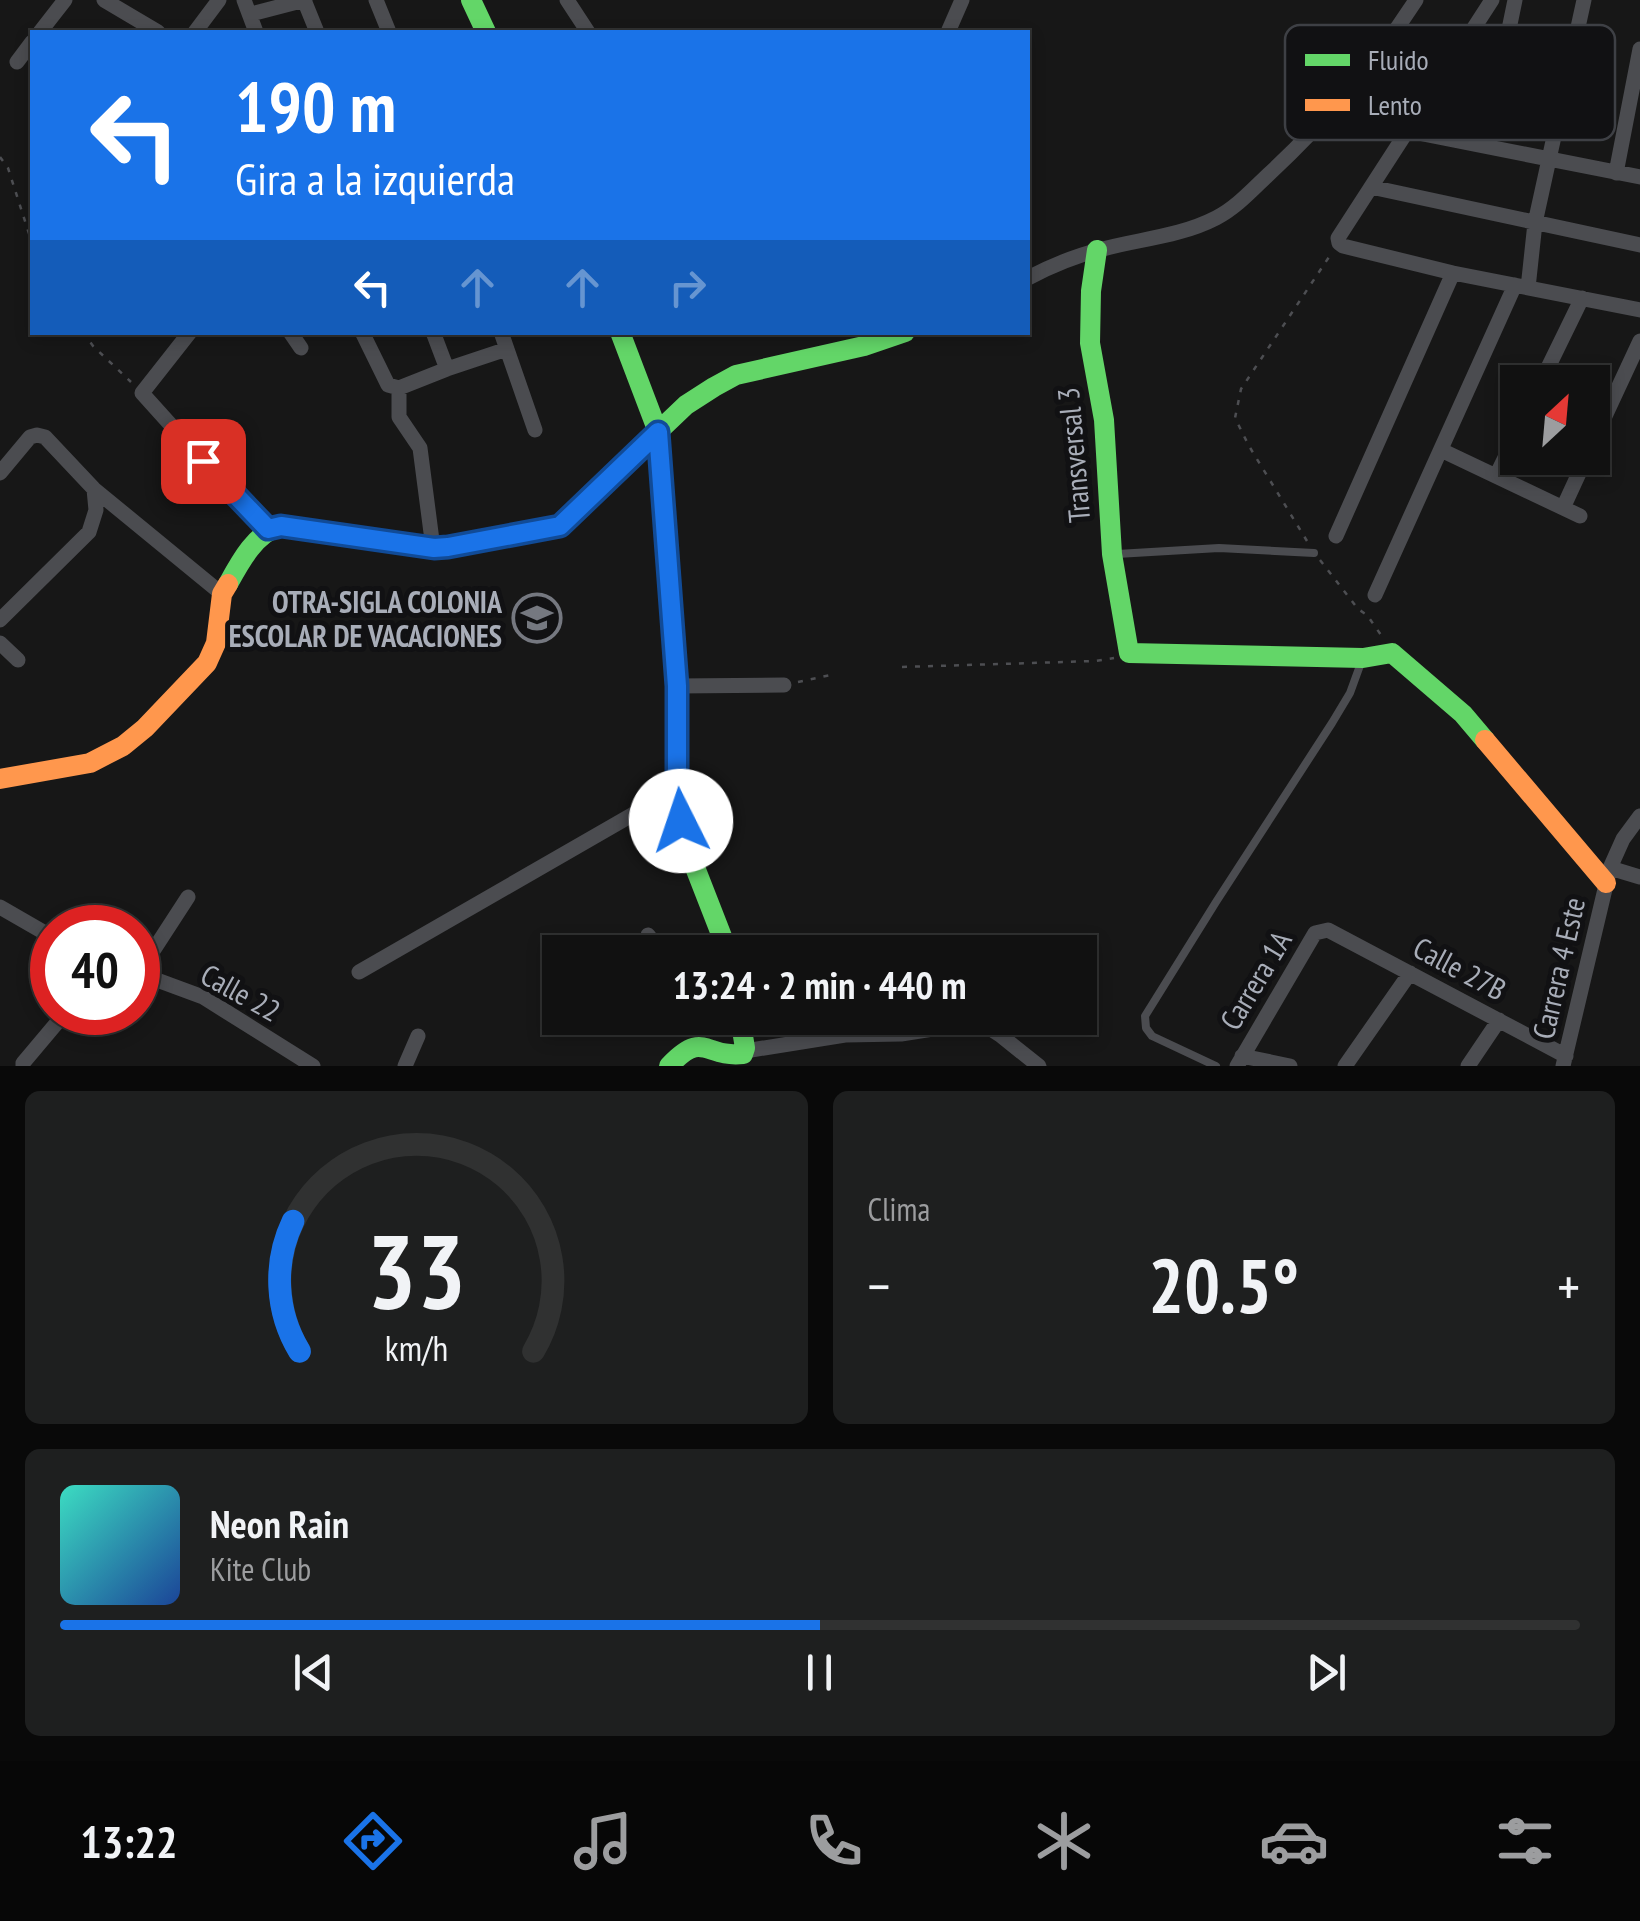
<!DOCTYPE html>
<html lang="es">
<head>
<meta charset="utf-8">
<style>
  :root { --surface:#111; --page:#1e1f1f; --text:#f1f3f6; --muted:#9c9d9f; --line:#303131; --accent:#1a73e8 }
  body { margin:0; font-family:"PT Sans Narrow",sans-serif; background:var(--page); color:var(--text); height:100vh; display:flex; flex-direction:column; font-size:38px; white-space:nowrap }
  * { box-sizing:border-box; margin:0 }
  p { font-size:32px; color:var(--muted) }
  .icon { flex:none; width:55px; height:55px; fill:none; stroke:currentColor; stroke-width:2; stroke-linecap:round; stroke-linejoin:round }
  .map { position:relative; height:1066px; overflow:hidden }
  .side { display:flex; flex-direction:column; gap:25px; padding:25px; background:#090909; flex:1 }
  .side>* { flex:none }
  .hud { position:absolute; left:30px; top:30px; width:1000px; height:305px; border-radius:0px; box-shadow:0 5px 15px #0003,0 0 0 2px var(--line); background:#1a73e8; color:#fff; overflow:hidden }
  .needle { width:65px; rotate:26deg }
  .fabs { position:absolute; left:1500px; top:365px; display:grid; gap:20px }
  .fabs a { display:grid; place-items:center; width:110px; height:110px; border-radius:0px; background:var(--surface); box-shadow:0 5px 15px #0003,0 0 0 2px var(--line); font-size:50px }
  .speed { position:absolute; left:30px; top:905px; display:flex; gap:20px; font-size:50px; font-weight:700; text-align:center }
  .speed>* { display:grid; place-content:center; width:130px; height:130px; border-radius:50%; background:var(--surface); box-shadow:0 5px 15px #0003,0 0 0 2px var(--line); line-height:1 }
  .speed .limit { border:15px solid #d22; background:#fff; color:#111 }
  .pin { position:absolute; display:grid; place-items:center; width:85px; height:85px; color:#fff; margin:-42px; border-radius:20px; box-shadow:0 5px 15px #0006 }
  .me { position:absolute; width:110px; margin:-55px; rotate:356deg; stroke-linejoin:round; filter:drop-shadow(0 0 8px #0008) }
  .turn { display:flex; align-items:center; gap:35px; height:210px; padding:0 40px; font-size:45px }
  .turn .icon { width:130px; height:130px; stroke-width:2.5 }
  .turn b { display:block; font-size:70px; line-height:85px }
  .lanes { display:flex; align-items:center; height:95px; padding:0 40px; background:#0003; justify-content:center; gap:50px; direction:ltr }
  .lanes .off { opacity:.35 }
  .big { font-size:75px; font-weight:700; line-height:1.1 }
  .side .card { flex:1; display:flex; flex-direction:column; justify-content:center; gap:15px; min-width:0; padding:0 35px; border-radius:15px; background:var(--page) }
  .side .dial { align-items:center; gap:0 }
  .dial svg { height:260px; overflow:visible; fill:none; stroke:var(--line); stroke-width:7; stroke-linecap:round; text-anchor:middle }
  .dial text { fill:var(--text); stroke:none }
  .song { display:flex; align-items:center; gap:30px }
  .cover { width:120px; height:120px; border-radius:15px; background:linear-gradient(135deg,hsl(170 70% 55%),hsl(220 70% 35%)) }
  .played { height:10px; border-radius:5px; background:linear-gradient(90deg,var(--accent) 50%,var(--line) 50%) }
  .keys { display:flex; justify-content:space-around; direction:ltr }
  .heat { display:flex; justify-content:space-between; align-items:center; font-size:55px; direction:ltr }
  .side .tiles { flex:1; display:grid; gap:25px; grid-template-columns:1fr 1fr }
  .card:last-child { grid-column:span 2 }
  .trip { position:absolute; left:542px; top:935px; width:555px; height:100px; border-radius:0px; background:var(--surface); box-shadow:0 5px 15px #0003,0 0 0 2px var(--line); font-weight:700; line-height:100px; text-align:center }
  .menu { display:flex; height:160px; justify-content:space-around; align-items:center; background:#070707; color:var(--muted) }
  .menu .icon { width:70px; height:70px }
  .menu .active { color:var(--accent) }
  .menu b { font-size:45px; color:var(--text) }
  .map>svg:first-child { display:block }
</style>
</head>
<body>
<div class="map">
<svg width="1640" height="1066" viewBox="0 0 1640 1066">
  <rect width="100%" height="100%" fill="#171717"/>
  <g fill="none" stroke-linecap="round" stroke-linejoin="round">
    <path stroke="#4d4e52" stroke-width="2.5" stroke-dasharray="5 8" stroke-linecap="butt" d="M0,157L8,168L32,243
      M83,332L93,346L131,382
      M1307,541L1249,446L1235,418L1241,389L1329,257
      M1320,560L1358,609L1367,615L1381,635
      M902,667L1096,661L1114,658
      M798,682L835,674"/>
    <path stroke="#4b4c50" stroke-width="8" d="M1117,554L1219,548L1314,553
      M1216,1066L1152,1036L1146,1028L1145,1016L1216,902L1332,723L1350,693L1362,660"/>
    <path stroke="#4b4c50" stroke-width="15" d="M104,0L158,32
      M244,0L256,32
      M304,0L317,32
      M376,0L389,32
      M567,0L588,32
      M1492,0L1338,238L1339,243L1343,246L1453,273L1640,310
      M251,14L305,0
      M40,32L65,0
      M195,32L219,0
      M948,32L962,0
      M17,62L32,42
      M1343,98L1408,131L1640,177
      M1485,146L1515,0
      M1616,173L1640,49
      M1371,187L1640,245
      M1028,278C1049,267 1075,256 1099,250C1138,239 1179,237 1216,218C1236,208 1253,189 1269,174C1325,122 1374,65 1416,0
      M1528,288L1535,223L1584,0
      M190,332L142,393L223,483L268,529
      M290,332L301,348
      M362,332L388,385L399,388L447,369L507,349
      M433,332L447,369
      M501,332L535,430
      M1541,382L1582,298
      M399,388V417L420,448L433,548
      M1592,444L1640,341
      M1441,450L1580,516
      M0,473L30,437L37,435L45,437L94,489L222,594
      M1496,476L1518,431
      M1563,508L1586,458
      M1336,536L1453,273
      M1375,595L1515,285
      M0,620L89,532L96,510L94,489
      M0,643L18,660
      M677,686L784,685
      M1610,868L1640,877
      M0,907L52,937
      M648,935L661,952
      M359,972L677,789
      M138,973L203,997L313,1066
      M138,974L188,897
      M722,1018L740,1019
      M745,1051L845,1035L901,1034L971,1023L986,1026L1000,1035L1039,1066
      M1242,1056L1290,1066
      M23,1066V1063L66,1012
      M405,1066L418,1036
      M1237,1066L1315,933L1328,930L1566,1056
      M1345,1066L1410,973
      M1468,1066L1499,1020
      M1563,1066L1610,868L1623,839L1640,816"/>
    <path stroke="#63d668" stroke-width="20" d="M471,0L486,32
      M1097,250L1091,291L1090,343L1104,420L1112,554L1129,653L1363,658L1392,653L1463,714L1485,740
      M620,332L658,432L677,686V788L681,821L689,852L728,952
      M228,584C240,562 256,532 281,526L433,548L558,527L686,405L714,387L736,375L864,346L905,332
      M669,1066C704,1029 704,1058 743,1054L745,1048L740,1018"/>
    <path stroke="#ff974d" stroke-width="20" d="M1485,740L1606,883
      M0,779L90,763L123,746L145,728L207,663L216,643L222,594L228,584"/>
  </g>
  <g fill="none" stroke-linecap="round" stroke-linejoin="round">
    <g stroke="#114b97" stroke-width="25">
      <path id="route" d="M203,461L268,529L281,526L434,548L448,547L560,526L658,432L677,686V788L681,821"/>
    </g>
    <use href="#route" stroke="#1a73e8" stroke-width="18"/>
  </g>
  <defs>
    <g id="school-ring" transform="scale(2.5)"><circle r="9.5" fill="#111113" stroke="#757880" stroke-width="1.5"/><path d="M0-5L7-2L0 1L-7-2ZM-4 1L0 2.5L4 1V4Q0 6-4 4Z" fill="#757880"/></g>
  </defs>
  <g fill-rule="evenodd">
    <use href="#school-ring" x="537" y="618"/>
  </g>
  <g text-anchor="middle" dominant-baseline="central" stroke-width="10" stroke-linejoin="round" paint-order="stroke">
    <g font-size="30" fill="#a8adb8" stroke="#111113">
      <text transform="translate(1073 455) rotate(-95)">Transversal 3</text>
      <text transform="translate(1460 968) rotate(28)">Calle 27B</text>
      <text transform="translate(1558 968) rotate(-77)">Carrera 4 Este</text>
      <text transform="translate(1255 980) rotate(-59)">Carrera 1A</text>
      <text transform="translate(241 992) rotate(29)">Calle 22</text>
    </g>
    <g font-size="30" font-weight="bold" fill="#a8adb8" stroke="#111113" text-anchor="end">
      <text x="502" y="601">OTRA-SIGLA COLONIA<tspan x="502" dy="34">ESCOLAR DE VACACIONES</tspan></text>
    </g>
  </g>
  <rect x="1285" y="25" width="330" height="115" rx="15" fill="#111113" stroke="#3e4045" stroke-width="2.5"/>
  <rect x="1305" y="54" width="45" height="12" fill="#63d668"/>
  <rect x="1305" y="99" width="45" height="12" fill="#ff974d"/>
  <g font-size="28" fill="#a8adb8">
    <text x="1368" y="70">Fluido</text>
    <text x="1368" y="115">Lento</text>
  </g>
</svg>
<div class="fabs">
<a><svg class="needle" viewBox="-14 -14 28 28"><path d="M0-13l5 13h-10z" fill="#e53935"/><path d="M0 13l5-13h-10z" fill="#9c9d9f"/></svg></a>
</div>
<div class="speed"><div class="limit">40</div></div>
<div class="pin" style="left:203px;top:461px;background:#d93025"><svg class="icon" aria-label="arrive" viewBox="0 0 24 24"><path d="M6 21V4h12l-3 4 3 4H6"/></svg></div>
<svg class="me" style="left:681px;top:821px" viewBox="-20 -20 40 40"><circle r="19" fill="#fff"/><path d="M0-13L10 11 0 6-10 11z" fill="#1a73e8"/></svg>
<div class="trip">13:24 · 2 min · 440 m</div>
<div class="hud">
<div class="turn"><svg class="icon" aria-label="left" viewBox="0 0 24 24"><path d="M17 20v-9H6M10 6l-5 5 5 5"/></svg><div><b>190 m</b>Gira a la izquierda</div></div>
<div class="lanes"><svg class="icon" aria-label="left" viewBox="0 0 24 24"><path d="M17 20v-9H6M10 6l-5 5 5 5"/></svg><svg class="icon off" aria-label="ahead" viewBox="0 0 24 24"><path d="M12 20V5M6 11l6-6 6 6"/></svg><svg class="icon off" aria-label="ahead" viewBox="0 0 24 24"><path d="M12 20V5M6 11l6-6 6 6"/></svg><svg class="icon off" aria-label="right" viewBox="0 0 24 24"><path d="M7 20v-9h11M14 6l5 5-5 5"/></svg></div>
</div>
</div>
<section class="side">
<div class="tiles">
<div class="card dial"><svg viewBox="0 0 100 80">
<path d="M14 69A42 42 0 1 1 86 69"/>
<path d="M14 69A42 42 0 0 1 12 29" stroke="#1a73e8"/>
<text x="50" y="56" font-size="32" font-weight="700">33</text>
<text x="50" y="72" font-size="11">km/h</text>
</svg></div>
<div class="card"><p>Clima</p>
<div class="heat"><a>−</a><b class="big">20.5°</b><a>+</a></div>
</div>
<div class="card">
<div class="song"><i class="cover"></i><div><b>Neon Rain</b><p>Kite Club</p></div></div>
<div class="played"></div>
<div class="keys"><svg class="icon" aria-label="previous" viewBox="0 0 24 24"><path d="M18 5L8 12l10 7zM5 5v14"/></svg><svg class="icon" aria-label="pause" viewBox="0 0 24 24"><path d="M8 5v14M16 5v14"/></svg><svg class="icon" aria-label="next" viewBox="0 0 24 24"><path d="M6 5l10 7-10 7zM19 5v14"/></svg></div>
</div>
</div>
</section>
<nav class="menu">
<b>13:22</b>
<svg class="icon active" aria-label="directions" viewBox="0 0 24 24"><path d="M12 3l9 9-9 9-9-9zM9 14v-3h6M13 9l2 2-2 2"/></svg>
<svg class="icon" aria-label="music" viewBox="0 0 24 24"><path d="M9 18V5l10-2v13"/><circle cx="6" cy="18" r="3"/><circle cx="16" cy="16" r="3"/></svg>
<svg class="icon" aria-label="phone" viewBox="0 0 24 24"><path d="M5 4h4l2 5-3 2q2 4 5 5l2-3 5 2v4C11 20 4 13 5 4z"/></svg>
<svg class="icon" aria-label="climate" viewBox="0 0 24 24"><path d="M12 3v18M4 7l16 10M4 17L20 7"/></svg>
<svg class="icon" aria-label="car" viewBox="0 0 24 24"><path d="M5 17H2v-5l4-1 3-4h7l3 4 3 1v5h-3M9 17h6M6 11h13"/><circle cx="7" cy="17" r="2"/><circle cx="17" cy="17" r="2"/></svg>
<svg class="icon" aria-label="filters" viewBox="0 0 24 24"><path d="M4 7h16M4 17h16"/><circle cx="9" cy="7" r="2"/><circle cx="15" cy="17" r="2"/></svg>
</nav>
</body>
</html>
